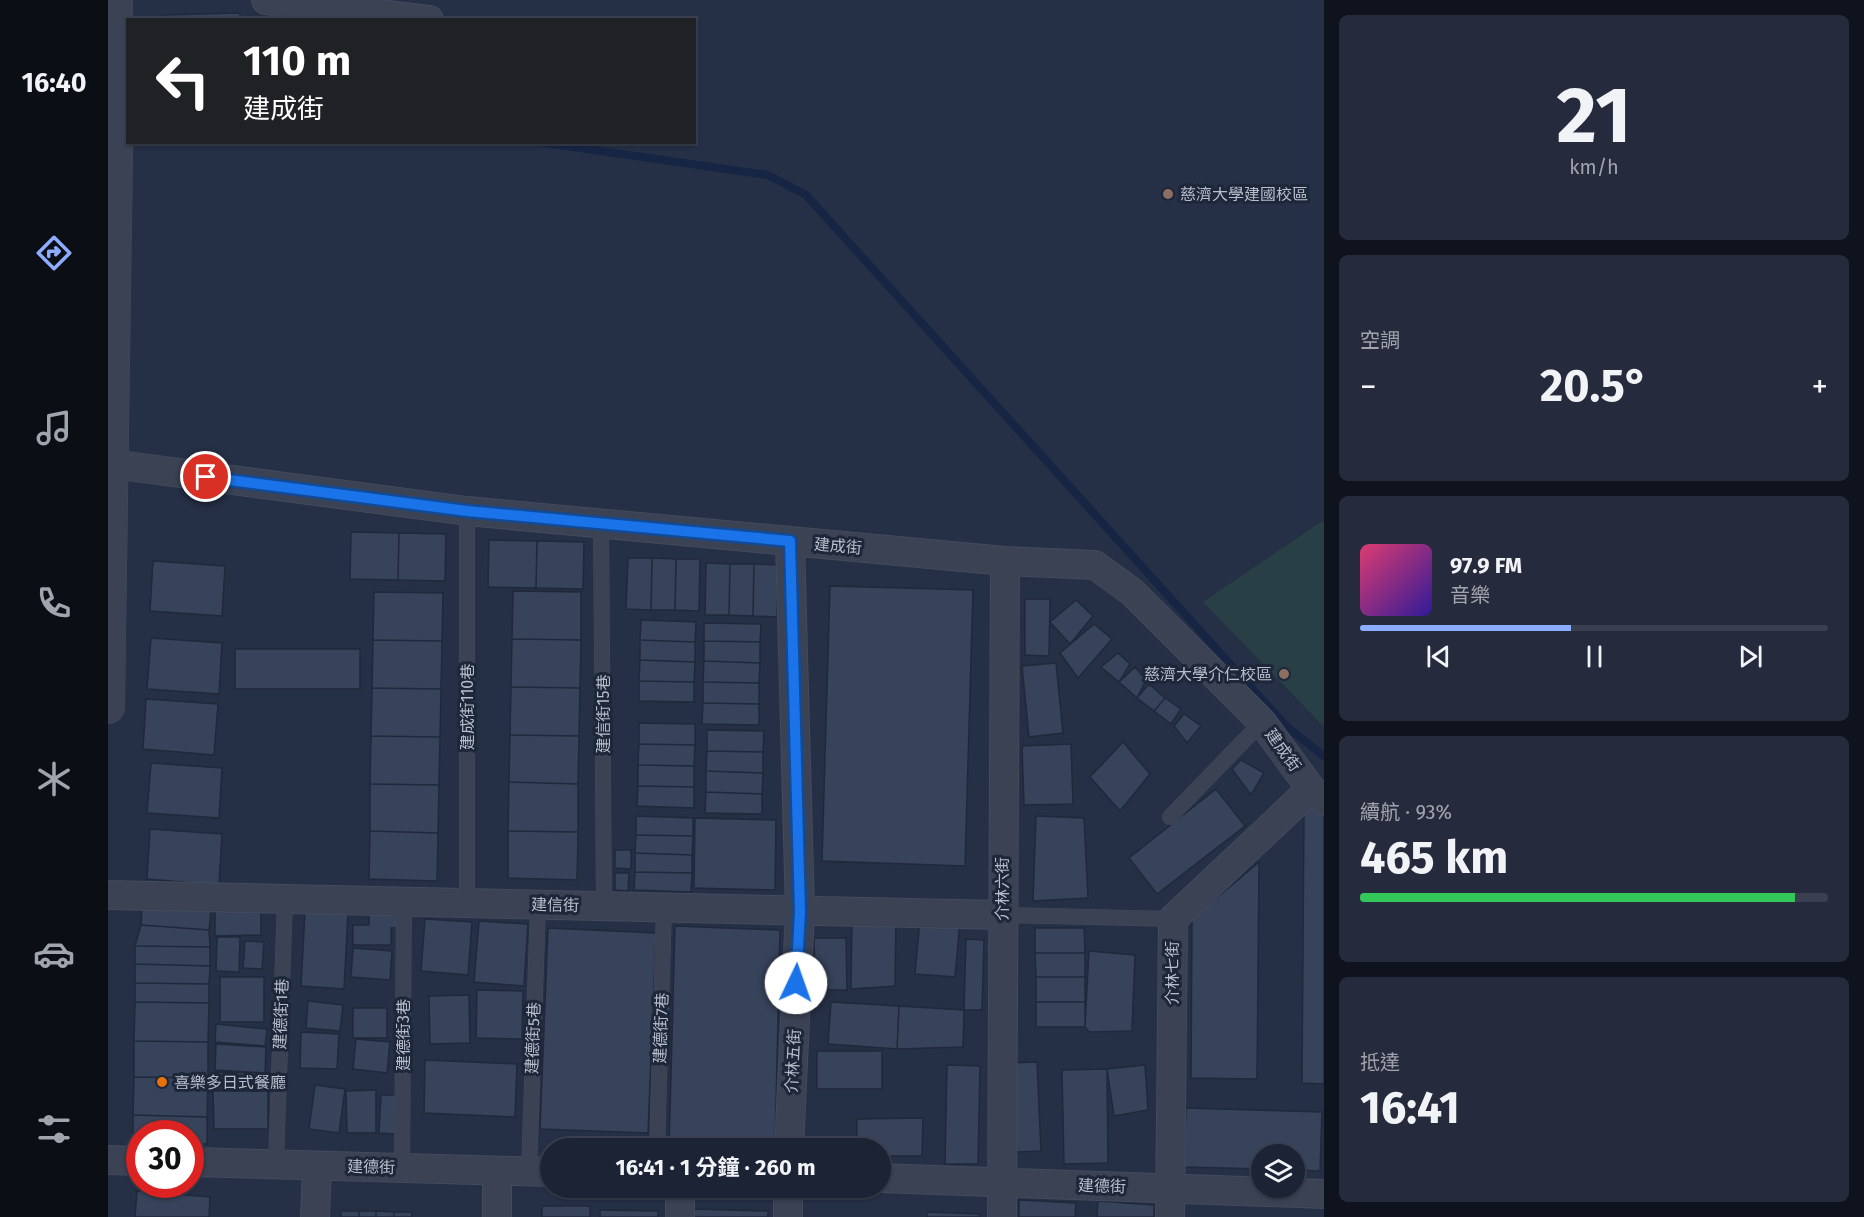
<!DOCTYPE html>
<html lang="zh-TW">
<head>
<meta charset="utf-8">
<style>
  :root { --surface:#1c2334; --page:#252b3c; --text:#f1f3f6; --muted:#a0a4ac; --line:#3a404f; --accent:#8bacff }
  body { margin:0; font-family:"Fira Sans","Noto Sans TC",sans-serif; background:var(--page); color:var(--text); height:100vh; display:flex; flex-direction:column; font-size:22px; white-space:nowrap }
  * { box-sizing:border-box; margin:0 }
  p { font-size:20px; color:var(--muted) }
  .icon { flex:none; width:33px; height:33px; fill:none; stroke:currentColor; stroke-width:2; stroke-linecap:round; stroke-linejoin:round }
  .map { position:relative; flex:1; overflow:hidden }
  .panel { display:flex; flex-direction:column; gap:15px; padding:15px; background:#0f131d; width:540px }
  .panel>* { flex:none }
  .hud { position:absolute; left:18px; top:18px; width:570px; height:126px; border-radius:0px; box-shadow:0 2px 4px #0004,0 0 0 2px var(--line); background:#202124; color:#fff; overflow:hidden }
  .tools { position:absolute; left:1143px; top:1144px; display:grid; gap:12px }
  .tools a { display:grid; place-items:center; width:54px; height:54px; border-radius:50%; background:var(--surface); box-shadow:0 2px 4px #0004,0 0 0 2px var(--line); font-size:30px }
  .speed { position:absolute; left:18px; top:1120px; display:flex; gap:12px; font-size:30px; font-weight:700; text-align:center }
  .speed>* { display:grid; place-content:center; width:78px; height:78px; border-radius:50%; background:var(--surface); box-shadow:0 2px 4px #0004,0 0 0 2px var(--line); line-height:1 }
  .speed .limit { border:9px solid #d22; background:#fff; color:#111 }
  .pin { position:absolute; display:grid; place-items:center; width:51px; height:51px; color:#fff; margin:-26px; border:3px solid #fff; border-radius:50%; box-shadow:0 2px 6px #0007 }
  .me { position:absolute; width:66px; margin:-33px; rotate:3deg; stroke-linejoin:round; filter:drop-shadow(0 0 4px #0008) }
  .turn { display:flex; align-items:center; gap:21px; height:126px; padding:0 18px; font-size:27px }
  .turn .icon { width:78px; height:78px; stroke-width:2.5 }
  .turn b { display:block; font-size:42px; line-height:51px }
  .big { font-size:45px; font-weight:700; line-height:1.1 }
  .panel .widget { flex:1; display:flex; flex-direction:column; justify-content:center; gap:9px; min-width:0; padding:0 21px; border-radius:9px; background:var(--page) }
  .panel .dial { align-items:center; gap:0 }
  .dial b { font-size:78px; line-height:1 }
  .song { display:flex; align-items:center; gap:18px }
  .cover { width:72px; height:72px; border-radius:9px; background:linear-gradient(135deg,hsl(340 70% 55%),hsl(250 70% 35%)) }
  .played { height:6px; border-radius:3px; background:linear-gradient(90deg,var(--accent) 45%,var(--line) 45%) }
  .keys { display:flex; justify-content:space-around; direction:ltr }
  .heat { display:flex; justify-content:space-between; align-items:center; font-size:33px; direction:ltr }
  .charge { height:9px; border-radius:4px; background:linear-gradient(90deg,#34c759 93%,var(--line) 0) }
  .trip { position:absolute; left:432px; top:1138px; width:351px; height:60px; border-radius:30px; background:var(--surface); box-shadow:0 2px 4px #0004,0 0 0 2px var(--line); font-weight:700; line-height:60px; text-align:center }
  main { display:flex; flex:1; min-height:0 }
  .tabs { display:flex; flex-direction:column; width:108px; justify-content:space-around; align-items:center; background:#0b0e15; color:var(--muted) }
  .tabs .icon { width:42px; height:42px }
  .tabs .selected { color:var(--accent) }
  .tabs b { font-size:27px; color:var(--text) }
  .map>svg:first-child { display:block }
</style>
</head>
<body>
<main>
<nav class="tabs">
<b>16:40</b>
<svg class="icon selected" aria-label="directions" viewBox="0 0 24 24"><path d="M12 3l9 9-9 9-9-9zM9 14v-3h6M13 9l2 2-2 2"/></svg>
<svg class="icon" aria-label="music" viewBox="0 0 24 24"><path d="M9 18V5l10-2v13"/><circle cx="6" cy="18" r="3"/><circle cx="16" cy="16" r="3"/></svg>
<svg class="icon" aria-label="phone" viewBox="0 0 24 24"><path d="M5 4h4l2 5-3 2q2 4 5 5l2-3 5 2v4C11 20 4 13 5 4z"/></svg>
<svg class="icon" aria-label="climate" viewBox="0 0 24 24"><path d="M12 3v18M4 7l16 10M4 17L20 7"/></svg>
<svg class="icon" aria-label="car" viewBox="0 0 24 24"><path d="M5 17H2v-5l4-1 3-4h7l3 4 3 1v5h-3M9 17h6M6 11h13"/><circle cx="7" cy="17" r="2"/><circle cx="17" cy="17" r="2"/></svg>
<svg class="icon" aria-label="filters" viewBox="0 0 24 24"><path d="M4 7h16M4 17h16"/><circle cx="9" cy="7" r="2"/><circle cx="15" cy="17" r="2"/></svg>
</nav>
<div class="map">
<svg width="1216" height="1217" viewBox="0 0 1216 1217">
  <rect width="100%" height="100%" fill="#252f45"/>
  <path fill="#273f45" d="M1214,521L1216,523V727L1095,602Z"/>
  <g fill="none" stroke-linecap="round" stroke-linejoin="round">
    <path stroke="#172544" stroke-width="8" d="M430,142L660,175L698,195L1179,727L1216,756"/>
  </g>
  <path fill="#37435b" stroke="#20293b" stroke-width="1.5" d="M132,13V20H57V15Z
    M243,532L291,533L290,580L242,579Z
    M291,533L338,534L337,581L290,580Z
    M381,540L429,541L428,588L380,587Z
    M429,541L476,542L475,589L428,588Z
    M520,558H544L543,610L518,609Z
    M544,558L568,559L567,610H543Z
    M568,559H592L591,611L567,610Z
    M45,561L117,566L114,616L42,611Z
    M598,563L622,564L621,615H597Z
    M622,564H646L645,616L621,615Z
    M646,564L670,565L669,617L645,616Z
    M722,586L865,590L857,866L714,861Z
    M405,591L473,592V640L404,639Z
    M266,592L335,593L334,641L265,640Z
    M917,599H942L941,656L917,655Z
    M968,600L985,616L962,644L942,622Z
    M533,620L588,622L587,642L532,640Z
    M596,623L653,624L652,642L596,641Z
    M986,624L1004,639L970,678L952,653Z
    M43,638L114,643L111,694L39,689Z
    M404,639L473,640L472,688L403,687Z
    M265,640L334,641L333,689L264,688Z
    M532,640L587,642V662L532,660Z
    M596,641L652,642V663L596,661Z
    M127,649H252V689H127Z
    M1010,653L1022,664L1011,682L993,667Z
    M532,660L587,662L586,682L531,681Z
    M596,661L652,663L651,683L595,682Z
    M948,663L955,733L921,737L914,666Z
    M1027,667L1038,680L1029,698L1011,682Z
    M531,681L586,682V702L531,701Z
    M595,682L651,683V704L595,703Z
    M1041,684L1057,698L1046,711L1029,698Z
    M403,687L472,688L471,736L402,735Z
    M264,688L333,689L332,737L263,736Z
    M1057,698L1073,709L1063,724L1046,711Z
    M38,699L110,704L106,755L35,749Z
    M595,703L651,704V725L594,724Z
    M1076,714L1093,726L1079,743L1066,726Z
    M531,723L587,724V745L531,744Z
    M599,730L656,731L655,752L599,751Z
    M402,735L471,736L470,784L401,782Z
    M263,736L332,737L331,785L262,784Z
    M1015,742L1042,774L1012,811L982,777Z
    M531,744L587,745L586,766L530,765Z
    M963,744L965,804L916,805L914,746Z
    M599,751L655,752V773L598,771Z
    M1133,760L1156,773L1143,795L1124,769Z
    M43,763L114,768L111,818L39,813Z
    M530,765L586,766V787L530,786Z
    M598,771L655,773L654,794L598,792Z
    M401,782L470,784V832L400,831Z
    M262,784L331,785L330,833L262,831Z
    M530,786L586,787V808L529,806Z
    M1108,789L1137,826L1049,894L1021,858Z
    M598,792L654,794V814L597,813Z
    M1196,809H1216V1084L1194,1083Z
    M528,816L585,818V836L528,835Z
    M928,816L976,818L980,898L925,901Z
    M587,818L668,820L667,890L586,888Z
    M42,829L114,834L111,885L39,879Z
    M262,831L330,833L329,881L261,879Z
    M400,831L470,832L469,880L400,878Z
    M528,835L585,836L584,855L527,853Z
    M507,850H523V869L507,868Z
    M527,853L584,855V873L527,872Z
    M1151,862L1149,1079L1083,1078L1084,919Z
    M527,872L584,873L583,892L526,890Z
    M507,873H521L520,891L507,890Z
    M107,904H153V935L107,936Z
    M34,906L103,911L101,930L33,925Z
    M261,911H286V916H292L291,928H283V945H245V925H261Z
    M197,912L240,914L236,989L193,986Z
    M744,914L788,915L787,986L743,989Z
    M317,919L364,922L360,975L313,971Z
    M812,919L852,922L847,977L807,974Z
    M371,921L420,924L416,986L366,982Z
    M33,925L101,930L102,947L27,946Z
    M567,926L672,930L667,1149H561Z
    M440,928L548,933L540,1133L432,1129Z
    M927,928H976L977,953H927Z
    M109,937H132L131,972L108,971Z
    M706,938H738L739,990H707Z
    M858,939L876,940L874,1010H856Z
    M137,941L156,942L154,969L135,968Z
    M27,946L102,947V966L27,964Z
    M245,948L284,951L282,980L243,977Z
    M981,951L1027,955L1024,1031L981,1032L977,1027Z
    M927,953H977V977H928Z
    M27,964L102,966L101,984L27,983Z
    M112,977H156V1022H112Z
    M928,977H977V1002H928Z
    M27,983L101,984V1003L27,1002Z
    M369,990L415,991L414,1039L368,1038Z
    M361,995L362,1043L322,1044L321,996Z
    M200,1001L235,1005L232,1031L198,1028Z
    M27,1002L101,1003L100,1042L26,1041Z
    M723,1002L791,1006L789,1049L720,1044Z
    M928,1002H977V1027H928Z
    M791,1006L856,1010L855,1047L789,1049Z
    M245,1008H279V1038H245Z
    M108,1024L159,1029L157,1046L107,1042Z
    M193,1032L231,1034L229,1069L192,1068Z
    M248,1039L282,1042L279,1073L245,1069Z
    M26,1041L100,1042V1078L26,1077Z
    M108,1044L158,1047L157,1073L107,1070Z
    M709,1051H774V1089H709Z
    M317,1060L409,1064L407,1117L316,1113Z
    M929,1062L933,1151L906,1152L903,1063Z
    M839,1065L872,1066L870,1164H837Z
    M1037,1065L1040,1110L1006,1116L999,1069Z
    M999,1069L1000,1163L956,1164L954,1070Z
    M108,1072L156,1073V1090L108,1089Z
    M26,1077L100,1078L99,1117L25,1115Z
    M207,1085L237,1089L231,1133L201,1129Z
    M268,1090V1133H239L238,1091Z
    M105,1091H160V1129H106Z
    M273,1095H288L287,1134L271,1133Z
    M1078,1108L1214,1112L1212,1171L1186,1170V1155H1154V1169L1076,1167Z
    M25,1115L99,1117V1144L82,1143V1134H32V1142H25Z
    M815,1118L814,1156H772V1149H749V1119Z
    M29,1191L102,1197L101,1217H27Z
    M911,1200L968,1203L967,1217H911Z
    M990,1201L1046,1205V1217H989Z
    M434,1206H482V1217H434Z
    M583,1209L660,1211V1217H583Z
    M492,1210L550,1211V1217H492Z
    M233,1211H251V1217H233Z
    M251,1211H268V1217H251Z
    M268,1211L286,1212V1217H268Z
    M286,1212H304V1217H286Z
    M819,1212L872,1214V1217H819Z"/>
  <g fill="none" stroke-linecap="round" stroke-linejoin="round">
    <g stroke="#434b5d" stroke-width="16">
      <path id="service" d="M359,511V903
        M493,523L496,906
        M1062,817L1154,722
        M894,915L1065,919
        M549,1149L556,907
        M168,1165L177,899
        M294,1168L296,901
        M421,1172L430,904"/>
    </g>
    <g stroke="#434b5d" stroke-width="30">
      <path id="minor" d="M158,0L321,20
        M4,464L359,511L897,561L987,565L1024,592L1154,722L1203,789L1216,801
        M0,895L894,915
        M681,1149L692,912L682,541
        M0,1160L32,1161
        M82,1162L442,1172
        M772,1178L1216,1194
        M680,1188V1217
        M207,1217L209,1166
        M389,1217V1173
        M572,1217V1188
        M894,1217L897,561
        M1062,1217L1065,919L1203,789"/>
    </g>
    <g stroke="#434b5d" stroke-width="34">
      <path id="tertiary" d="M0,707L9,85L8,0"/>
    </g>
    <use href="#service" stroke="#3a4254" stroke-width="15"/>
    <use href="#minor" stroke="#3a4254" stroke-width="28"/>
    <use href="#tertiary" stroke="#3a4254" stroke-width="33"/>
  </g>
  <g fill="none" stroke-linecap="round" stroke-linejoin="round">
    <g stroke="#114b97" stroke-width="15">
      <path id="route" d="M98,477L359,511L682,541L692,912L688,983"/>
    </g>
    <use href="#route" stroke="#1a73e8" stroke-width="10"/>
  </g>
  <g fill="#8d6e63" stroke="#1e2739" stroke-width="2">
    <circle cx="1060" cy="194" r="6"/>
    <circle cx="1176" cy="674" r="6"/>
  </g>
  <circle fill="#e8710a" stroke="#1e2739" stroke-width="2" cx="54" cy="1082" r="6"/>
  <g text-anchor="middle" dominant-baseline="central" stroke-width="6" stroke-linejoin="round" paint-order="stroke">
    <g font-size="16" fill="#b7becd" stroke="#1e2739" text-anchor="start">
      <text x="1072" y="194">慈濟大學建國校區</text>
      <text x="1164" y="674" text-anchor="end">慈濟大學介仁校區</text>
      <text x="66" y="1082">喜樂多日式餐廳</text>
    </g>
    <g font-size="16" fill="#b7becd" stroke="#1e2739">
      <text transform="translate(730 546) rotate(5)">建成街</text>
      <text transform="translate(359 707) rotate(-90)">建成街110巷</text>
      <text transform="translate(495 714) rotate(-90)">建信街15巷</text>
      <text transform="translate(1175 750) rotate(54)">建成街</text>
      <text transform="translate(894 889) rotate(-90)">介林六街</text>
      <text transform="translate(447 905) rotate(1)">建信街</text>
      <text transform="translate(1064 973) rotate(-90)">介林七街</text>
      <text transform="translate(173 1014) rotate(-88)">建德街1巷</text>
      <text transform="translate(553 1028) rotate(-88)">建德街7巷</text>
      <text transform="translate(295 1035) rotate(-90)">建德街3巷</text>
      <text transform="translate(425 1038) rotate(-88)">建德街5巷</text>
      <text transform="translate(685 1061) rotate(-87)">介林五街</text>
      <text transform="translate(263 1167) rotate(1)">建德街</text>
      <text transform="translate(994 1186) rotate(2)">建德街</text>
    </g>
  </g>
</svg>
<div class="tools">
<a><svg class="icon" aria-label="layers" viewBox="0 0 24 24"><path d="M12 4l9 5-9 5-9-5zM3 14l9 5 9-5"/></svg></a>
</div>
<div class="speed"><div class="limit">30</div></div>
<div class="pin" style="left:98px;top:477px;background:#d93025"><svg class="icon" aria-label="arrive" viewBox="0 0 24 24"><path d="M6 21V4h12l-3 4 3 4H6"/></svg></div>
<svg class="me" style="left:688px;top:983px" viewBox="-20 -20 40 40"><circle r="19" fill="#fff"/><path d="M0-13L10 11 0 6-10 11z" fill="#1a73e8"/></svg>
<div class="trip">16:41 · 1 分鐘 · 260 m</div>
<div class="hud">
<div class="turn"><svg class="icon" aria-label="left" viewBox="0 0 24 24"><path d="M17 20v-9H6M10 6l-5 5 5 5"/></svg><div><b>110 m</b>建成街</div></div>
</div>
</div>
<section class="panel">
<div class="widget dial"><b>21</b><p>km/h</p></div>
<div class="widget"><p>空調</p>
<div class="heat"><a>−</a><b class="big">20.5°</b><a>+</a></div>
</div>
<div class="widget">
<div class="song"><i class="cover"></i><div><b>97.9 FM</b><p>音樂</p></div></div>
<div class="played"></div>
<div class="keys"><svg class="icon" aria-label="previous" viewBox="0 0 24 24"><path d="M18 5L8 12l10 7zM5 5v14"/></svg><svg class="icon" aria-label="pause" viewBox="0 0 24 24"><path d="M8 5v14M16 5v14"/></svg><svg class="icon" aria-label="next" viewBox="0 0 24 24"><path d="M6 5l10 7-10 7zM19 5v14"/></svg></div>
</div>
<div class="widget"><p>續航 · 93%</p><b class="big">465 km</b><div class="charge"></div></div>
<div class="widget"><p>抵達</p><b class="big">16:41</b></div>
</section>
</main>
</body>
</html>
